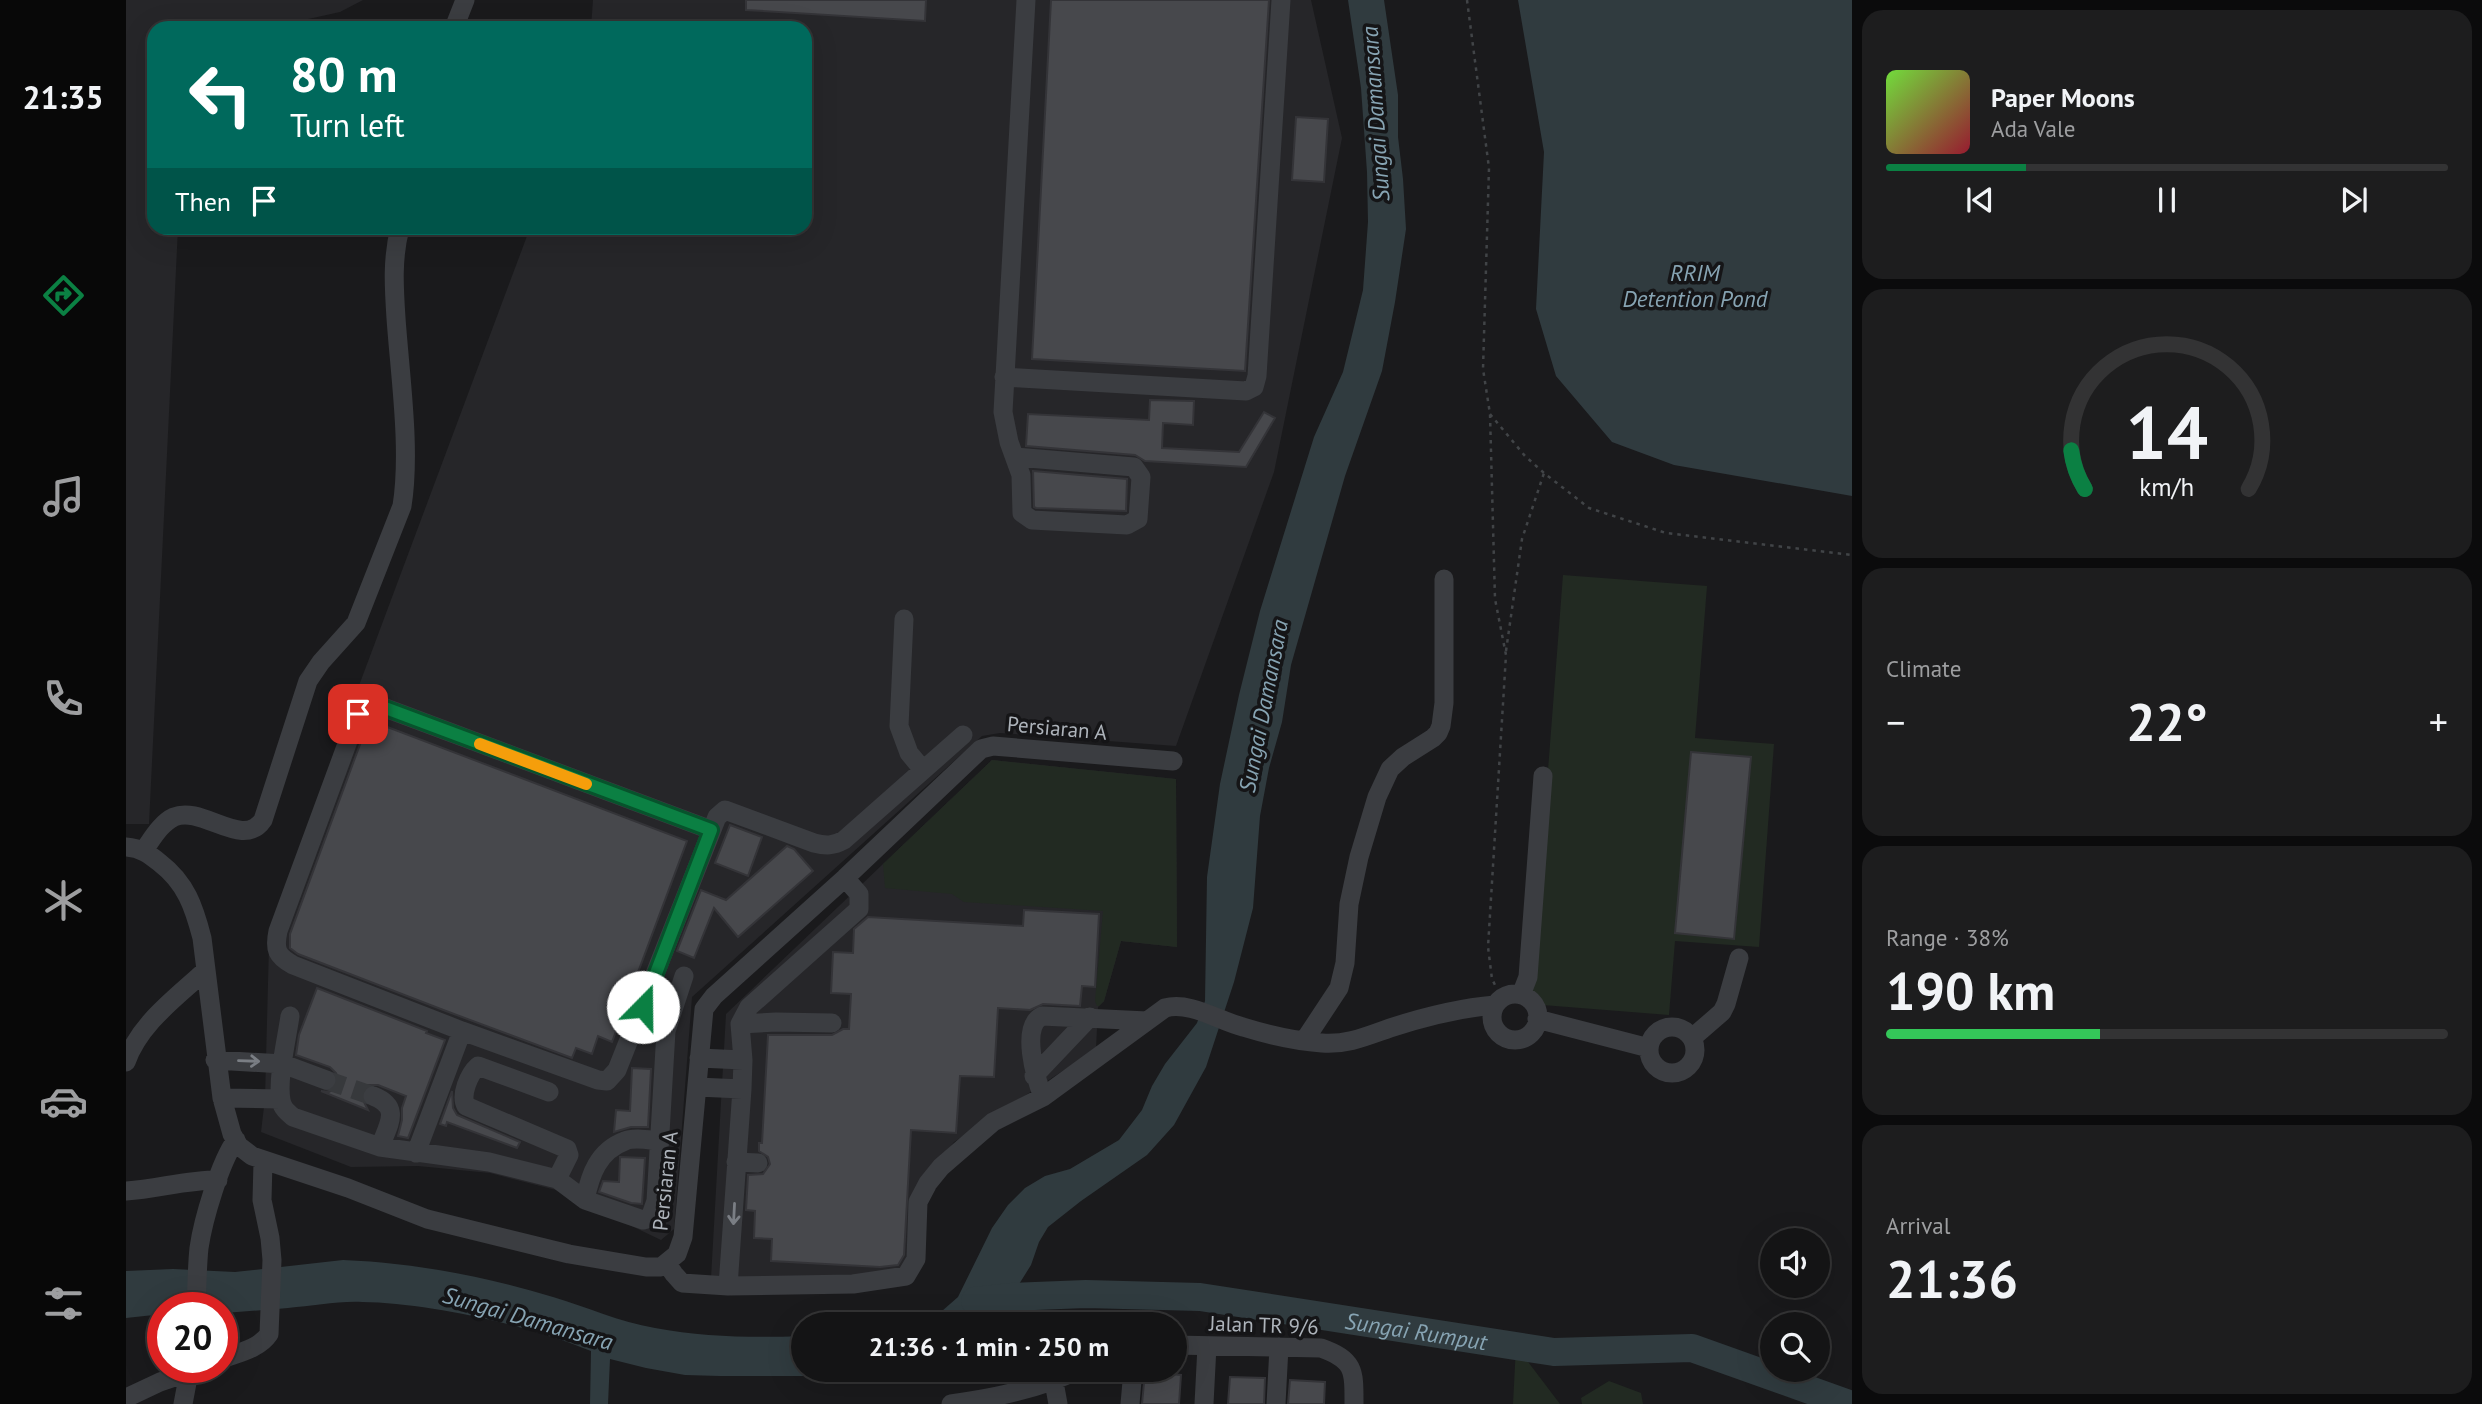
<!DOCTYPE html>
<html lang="en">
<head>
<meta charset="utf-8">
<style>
  :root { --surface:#141415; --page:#1d1d1e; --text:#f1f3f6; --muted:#9d9ea0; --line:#333334; --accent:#0b8043 }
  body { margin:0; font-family:"PT Sans",sans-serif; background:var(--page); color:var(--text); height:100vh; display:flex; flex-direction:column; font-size:26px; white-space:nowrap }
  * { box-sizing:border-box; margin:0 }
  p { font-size:23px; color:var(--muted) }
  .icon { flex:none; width:38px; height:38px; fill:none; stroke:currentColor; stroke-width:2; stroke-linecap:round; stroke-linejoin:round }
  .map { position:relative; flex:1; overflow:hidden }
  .details { display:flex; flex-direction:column; gap:10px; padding:10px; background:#0b0b0c; width:630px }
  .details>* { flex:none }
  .top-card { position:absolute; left:21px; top:21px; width:665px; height:214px; border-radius:21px; box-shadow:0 7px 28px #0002,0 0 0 2px var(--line); background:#00695c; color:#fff; overflow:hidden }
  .fabs { position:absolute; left:1634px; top:1228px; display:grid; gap:14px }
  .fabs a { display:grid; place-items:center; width:70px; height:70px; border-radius:50%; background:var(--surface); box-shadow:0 7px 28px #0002,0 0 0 2px var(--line); font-size:35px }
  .speed { position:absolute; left:21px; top:1292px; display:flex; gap:14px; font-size:35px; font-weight:700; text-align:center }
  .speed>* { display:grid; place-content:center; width:91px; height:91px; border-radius:50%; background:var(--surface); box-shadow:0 7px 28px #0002,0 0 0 2px var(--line); line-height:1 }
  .speed .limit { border:10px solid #d22; background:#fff; color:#111 }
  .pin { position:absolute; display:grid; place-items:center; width:60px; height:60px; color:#fff; margin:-30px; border-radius:14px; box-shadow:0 4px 10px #0006 }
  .me { position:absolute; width:77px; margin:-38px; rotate:22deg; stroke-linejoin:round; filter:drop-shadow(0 0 5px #0008) }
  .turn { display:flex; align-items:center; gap:24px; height:147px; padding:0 28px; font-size:32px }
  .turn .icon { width:91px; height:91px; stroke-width:2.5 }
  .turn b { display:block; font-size:49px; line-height:60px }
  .then { display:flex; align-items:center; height:66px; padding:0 28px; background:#0003; gap:14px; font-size:26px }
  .big { font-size:52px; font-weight:700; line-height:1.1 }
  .details .widget { flex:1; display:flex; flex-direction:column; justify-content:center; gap:10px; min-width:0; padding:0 24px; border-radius:21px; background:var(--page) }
  .details .dial { align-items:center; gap:0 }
  .dial svg { height:182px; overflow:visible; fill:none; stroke:var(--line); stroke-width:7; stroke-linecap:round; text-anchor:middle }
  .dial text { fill:var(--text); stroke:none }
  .song { display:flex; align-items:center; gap:21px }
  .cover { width:84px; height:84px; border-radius:10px; background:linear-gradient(135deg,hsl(100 70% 55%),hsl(350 70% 35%)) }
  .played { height:7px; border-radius:4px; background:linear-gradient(90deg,var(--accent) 25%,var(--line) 25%) }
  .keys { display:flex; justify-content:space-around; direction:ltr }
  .heat { display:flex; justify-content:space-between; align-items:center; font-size:38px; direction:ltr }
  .charge { height:10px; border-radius:5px; background:linear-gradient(90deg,#34c759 38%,var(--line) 0) }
  .trip { position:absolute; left:665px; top:1312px; width:396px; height:70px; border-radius:35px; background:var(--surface); box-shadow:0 7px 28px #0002,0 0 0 2px var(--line); font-weight:700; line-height:70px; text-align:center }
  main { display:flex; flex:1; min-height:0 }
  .tabs { display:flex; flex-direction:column; width:126px; justify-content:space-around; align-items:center; background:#080808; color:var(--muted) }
  .tabs .icon { width:49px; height:49px }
  .tabs .selected { color:var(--accent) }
  .tabs b { font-size:32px; color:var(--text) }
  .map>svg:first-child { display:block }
</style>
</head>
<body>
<main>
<nav class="tabs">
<b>21:35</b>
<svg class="icon selected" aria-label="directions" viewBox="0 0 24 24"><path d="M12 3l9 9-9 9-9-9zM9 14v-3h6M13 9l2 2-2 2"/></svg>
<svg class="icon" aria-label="music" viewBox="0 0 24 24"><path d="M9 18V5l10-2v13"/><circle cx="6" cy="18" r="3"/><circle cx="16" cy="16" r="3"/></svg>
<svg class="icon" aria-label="phone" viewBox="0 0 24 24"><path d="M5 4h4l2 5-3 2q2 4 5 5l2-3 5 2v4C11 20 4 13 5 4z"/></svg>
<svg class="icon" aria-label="climate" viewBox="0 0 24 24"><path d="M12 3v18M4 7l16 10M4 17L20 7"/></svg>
<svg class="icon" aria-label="car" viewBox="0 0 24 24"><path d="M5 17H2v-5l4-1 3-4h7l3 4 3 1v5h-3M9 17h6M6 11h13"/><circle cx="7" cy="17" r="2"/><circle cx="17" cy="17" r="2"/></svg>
<svg class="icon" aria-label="filters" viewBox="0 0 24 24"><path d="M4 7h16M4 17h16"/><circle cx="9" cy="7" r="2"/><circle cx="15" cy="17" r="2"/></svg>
</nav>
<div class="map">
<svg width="1726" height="1404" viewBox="0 0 1726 1404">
  <rect width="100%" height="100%" fill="#1a1a1c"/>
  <path fill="#262629" d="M0,0H237L214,12L146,27L62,21L61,28H28V228H52L23,824H0Z
    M467,0H1185L1216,138L1148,472L1050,746L874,733L856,736L566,997L548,1229L535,1240L430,1190L364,1173L292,1166L225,1167L135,1132L139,1098L143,945L225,707L404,228H679V28H465Z
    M866,760L1050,779L1051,947L995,941L978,1001L972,1007L970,1049L828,1142L800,1179L785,1259L778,1275L585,1278L600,1014Z"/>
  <path fill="#222a22" d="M1437,575L1581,586L1569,738L1648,744L1633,947L1549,941L1543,1015L1404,1004Z
    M866,760L1050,779L1051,947L995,941L978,1001L973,1006H971L969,1001L977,911L838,902L826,894L759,888L757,864Z
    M1390,1346L1434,1404H1387Z
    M1483,1381L1515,1393L1517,1404H1456L1455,1398Z"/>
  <path fill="#303b3f" d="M1222,0H1258L1272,95V137L1277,179L1280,229L1269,302L1256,371L1219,476L1165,665L1156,722L1143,768L1134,816L1127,908L1108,982L1080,1067L1048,1125L1021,1155L955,1201L922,1227L913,1242L905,1265L885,1297L863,1310L852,1325H800L832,1297L866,1228L882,1205L899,1188L919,1176L944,1169L993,1140L1016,1110L1026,1086L1039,1064L1071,1023L1079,1001L1081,877L1094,784L1113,695L1134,611L1188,437L1217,372L1237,290L1242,222L1241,172L1235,88Z
    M1392,0H1726V496L1548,465L1486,442L1430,376L1410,309L1418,152Z
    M217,1260C289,1263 358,1276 427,1297C461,1307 493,1322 529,1328C578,1337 627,1338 677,1336V1370H784L738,1376H594L559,1375L520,1368L484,1359L482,1404H464L465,1351C402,1325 304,1303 236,1302C211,1301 187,1306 162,1308C141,1310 120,1311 98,1313H96V1307H37V1314L0,1318V1271L47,1269L109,1272Z"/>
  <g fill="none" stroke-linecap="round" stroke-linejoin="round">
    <path stroke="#303b3f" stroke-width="28" id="s1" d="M849,1301L885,1297L960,1294L1074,1297L1428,1352L1566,1348L1723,1404"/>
  </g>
  <path fill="#47484c" stroke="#343438" stroke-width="2" d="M620,0H800L799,21L620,10Z
    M925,0H1143L1119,371L906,359Z
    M1170,117L1202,119L1198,182L1166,180Z
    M1024,400L1068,401L1067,425L1037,423L1036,448L1113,452L1138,412L1149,418L1120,467L1019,461L1009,455L900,446L902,414L1023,420Z
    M907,471L1001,479L1000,511L910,508L908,507Z
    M243,720L561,841L486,1042L472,1036L466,1054L450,1048L446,1058L320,1011L172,954L164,948V934Z
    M1565,752L1625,757L1608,939L1549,933Z
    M604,825L636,837L622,876L589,863Z
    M661,846L668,849L687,871L612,937L588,908L568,958L551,951L575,890L600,900Z
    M898,910L973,914L969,987L956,986L954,1006L917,1004L904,1010L872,1008L868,1077L834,1076L830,1133L785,1130L778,1255L772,1265L754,1267L645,1261L646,1239L628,1238L629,1211L620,1210L622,1175L637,1174L644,1164L642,1157L633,1151V1143H636L642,1035H706L717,1029H723L725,994L705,993L707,952L727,953L728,929L742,917L897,926Z
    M191,988L301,1031L300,1033L319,1040L282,1138L272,1136L276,1120V1108L280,1096L252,1085H241L235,1096L242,1110L195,1091L203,1092L208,1089L212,1079L210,1073L204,1067L170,1055L173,1035Z
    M506,1068L525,1069L522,1127H505L488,1132L490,1110L504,1111Z
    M326,1091L327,1108L331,1115L394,1142L391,1148L321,1122L320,1126L314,1124Z
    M494,1157L519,1158L516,1204L505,1203L473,1192L477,1181L493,1182Z
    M1019,1372L1055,1375L1053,1404H1016Z
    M1104,1377L1139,1378L1138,1404H1102Z
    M1164,1380L1199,1382L1198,1404H1162Z"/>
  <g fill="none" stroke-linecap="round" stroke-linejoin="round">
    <path stroke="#37393c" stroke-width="19" stroke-dasharray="19 10" stroke-linecap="butt" d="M200,1080L247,1096"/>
    <path stroke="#414447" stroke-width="2.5" stroke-dasharray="3.5 5" stroke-linecap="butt" d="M1341,0L1363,168L1357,369L1364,414L1369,599L1380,655L1362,947L1366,979L1371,989
      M1364,414L1399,456L1418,473L1463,508L1540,533L1726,555
      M1380,651L1396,539L1418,473"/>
    <path stroke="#3b3d41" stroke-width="19" d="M328,28L339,0
      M878,377L1120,391L1128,387L1131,376L1155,0
      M889,457L1008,467L1015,477L1012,519L1001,525L906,520L896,513L895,475L883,442L877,412L900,0
      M778,619L773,726L783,753L797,770
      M585,830L254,706L241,705L232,714L152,931C148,950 151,956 167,965L336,1031L472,1080L481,1081L491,1070L591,817L599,810L688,843C700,846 707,846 718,840L837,735
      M0,847C15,848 23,854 34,863C60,883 68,907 76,938L96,1098L106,1134L113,1146L126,1156L222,1188L301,1219L443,1254L520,1267H535L551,1254L557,1237L578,1009L588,996L719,878L855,749L867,746L1047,761
      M18,850C26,839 35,823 48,817C76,805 117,850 137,820L182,681L195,662L230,623L276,506C285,450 274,376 270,318C268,288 266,258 274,228
      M1366 1017a23 23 0 1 1 46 0a23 23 0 1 1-46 0Z
      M1395,995L1402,977L1417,776
      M164,1016C161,1038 151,1079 155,1100C156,1108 161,1112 167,1117L254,1147L363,1162L431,1179L459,1200L517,1220L524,1218L530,1201L540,1031L558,976
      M1411,1019L1523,1048
      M614,1024L650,1022L706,1023
      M1523 1050a23 23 0 1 1 46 0a23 23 0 1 1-46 0Z
      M1566,1038L1596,1012L1600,1004L1613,958
      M1178,1041L1213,988L1219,963L1223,904L1233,857L1251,797L1264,769L1277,757L1307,738L1312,733L1315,726L1318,703V579
      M573,1058L617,1060
      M89,1060L157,1064L200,1080
      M0,1062C14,1023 50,998 80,970
      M908,1076L964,1017
      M571,1087L616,1089
      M423,1092L352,1066C343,1074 334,1095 340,1106L441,1149L443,1155L431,1179
      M247,1096C276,1107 262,1125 254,1147
      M917,1097C910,1079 894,1027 916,1016L1021,1021
      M96,1098L154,1099
      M290,1153L336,1031
      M610,1162L632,1163
      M0,1191C32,1189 59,1180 92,1180
      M459,1200C464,1175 472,1151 499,1141C508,1137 523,1140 533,1141
      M541,1264L548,1274L556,1283L602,1286L727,1284L780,1276L790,1259L792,1202L802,1183L815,1167L867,1122L917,1097L1039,1008C1064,1001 1093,1021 1117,1027C1143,1035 1169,1041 1196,1043C1221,1045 1241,1036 1264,1028C1298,1017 1333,1008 1369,1005
      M602,1286L616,1089L617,1060L614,1024L623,1007L733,909V894L719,878
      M70,1307C71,1288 71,1267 73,1248C77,1220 94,1162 110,1140
      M1048,1345L1195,1348C1229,1360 1228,1371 1228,1404
      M96,1359C112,1353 133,1349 143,1334L146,1260L144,1238L136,1200L137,1162
      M928,1382L932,1404
      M0,1398L34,1382L78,1367
      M57,1404L64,1367
      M825,1404C869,1397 911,1390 952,1370
      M1004,1404L1007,1370
      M1078,1404L1081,1346
      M1150,1404L1153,1347"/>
  </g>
  <defs><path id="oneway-shaft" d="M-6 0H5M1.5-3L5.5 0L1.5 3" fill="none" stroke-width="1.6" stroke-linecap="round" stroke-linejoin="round" transform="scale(1.75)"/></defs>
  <g stroke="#7a7e84">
    <use href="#oneway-shaft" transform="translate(123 1061) rotate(2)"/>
    <use href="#oneway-shaft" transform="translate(608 1214) rotate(93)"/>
  </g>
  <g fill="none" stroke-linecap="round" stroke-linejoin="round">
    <g stroke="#07532c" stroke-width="18">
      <path id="route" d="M232,714L241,705L254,706L585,830L517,1007"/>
    </g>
    <use href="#route" stroke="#0b8043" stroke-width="12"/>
    <path stroke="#f59e0b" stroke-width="12" d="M354,744L460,784"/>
  </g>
  <g text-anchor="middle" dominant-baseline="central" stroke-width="7" stroke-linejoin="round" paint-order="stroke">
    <g font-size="21" fill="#adb3ba" stroke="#151517">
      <text transform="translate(931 728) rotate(5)">Persiaran A</text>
      <text transform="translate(539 1181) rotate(-84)">Persiaran A</text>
      <text transform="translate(1138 1325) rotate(2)">Jalan TR 9/6</text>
    </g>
    <g font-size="23" font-style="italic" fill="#87a4b3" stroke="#151517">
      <text transform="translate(1249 114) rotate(-94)">Sungai Damansara</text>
      <text x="1569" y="272">RRIM<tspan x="1569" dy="26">Detention Pond</tspan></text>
      <text transform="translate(1137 706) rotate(-79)">Sungai Damansara</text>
      <text transform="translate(402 1318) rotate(16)">Sungai Damansara</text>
      <text stroke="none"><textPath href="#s1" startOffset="444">Sungai Rumput</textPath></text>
    </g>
  </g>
</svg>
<div class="fabs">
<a><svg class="icon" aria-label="sound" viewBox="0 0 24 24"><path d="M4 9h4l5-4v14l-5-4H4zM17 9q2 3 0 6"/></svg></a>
<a><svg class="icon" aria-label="search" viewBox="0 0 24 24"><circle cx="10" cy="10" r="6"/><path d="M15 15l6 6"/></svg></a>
</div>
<div class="speed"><div class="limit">20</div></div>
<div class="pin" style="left:232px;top:714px;background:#d93025"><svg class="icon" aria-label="arrive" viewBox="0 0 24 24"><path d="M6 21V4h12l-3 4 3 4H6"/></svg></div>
<svg class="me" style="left:517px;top:1007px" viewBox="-20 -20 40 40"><circle r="19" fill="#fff"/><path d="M0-13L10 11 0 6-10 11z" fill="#0b8043"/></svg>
<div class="trip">21:36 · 1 min · 250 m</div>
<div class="top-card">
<div class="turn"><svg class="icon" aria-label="left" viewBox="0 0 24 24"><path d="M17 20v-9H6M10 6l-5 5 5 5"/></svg><div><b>80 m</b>Turn left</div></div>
<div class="then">Then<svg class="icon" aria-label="arrive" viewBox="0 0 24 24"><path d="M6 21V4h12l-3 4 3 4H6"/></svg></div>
</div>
</div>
<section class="details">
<div class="widget">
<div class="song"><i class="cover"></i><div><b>Paper Moons</b><p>Ada Vale</p></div></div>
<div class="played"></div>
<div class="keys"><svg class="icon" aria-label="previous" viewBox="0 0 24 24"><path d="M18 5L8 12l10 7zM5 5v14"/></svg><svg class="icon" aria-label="pause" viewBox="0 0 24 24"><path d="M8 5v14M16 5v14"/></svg><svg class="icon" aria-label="next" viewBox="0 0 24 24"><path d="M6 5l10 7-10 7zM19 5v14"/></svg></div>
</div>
<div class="widget dial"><svg viewBox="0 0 100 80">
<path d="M14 69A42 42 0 1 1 86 69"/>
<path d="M14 69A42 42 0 0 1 8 52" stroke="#0b8043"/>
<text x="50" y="56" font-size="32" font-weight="700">14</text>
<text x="50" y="72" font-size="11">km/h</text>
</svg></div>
<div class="widget"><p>Climate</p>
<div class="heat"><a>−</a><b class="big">22°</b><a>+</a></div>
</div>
<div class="widget"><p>Range · 38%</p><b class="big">190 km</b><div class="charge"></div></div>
<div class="widget"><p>Arrival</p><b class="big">21:36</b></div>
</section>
</main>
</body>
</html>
